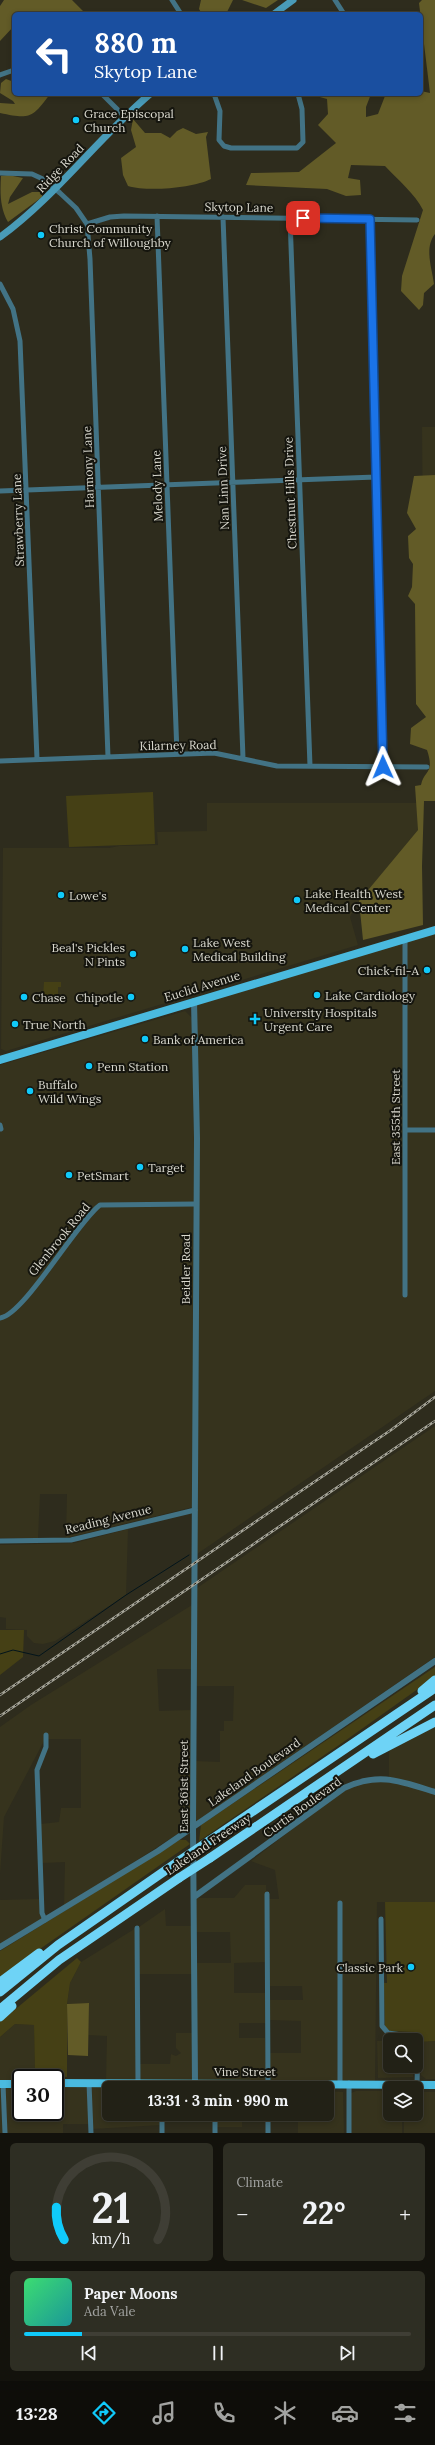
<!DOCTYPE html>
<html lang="en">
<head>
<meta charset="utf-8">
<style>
  :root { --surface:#222116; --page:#2e2e23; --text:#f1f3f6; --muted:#a2a3a1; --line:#3f3e35; --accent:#10cafa }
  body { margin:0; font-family:Lora,serif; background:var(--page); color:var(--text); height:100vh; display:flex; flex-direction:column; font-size:15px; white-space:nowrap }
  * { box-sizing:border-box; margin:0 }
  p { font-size:13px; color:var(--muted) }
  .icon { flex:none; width:22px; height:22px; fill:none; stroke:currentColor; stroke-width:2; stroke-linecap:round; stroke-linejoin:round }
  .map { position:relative; height:2133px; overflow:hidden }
  .side { display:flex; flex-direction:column; gap:10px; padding:10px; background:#13120c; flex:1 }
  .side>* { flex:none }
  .guide { position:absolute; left:12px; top:12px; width:411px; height:84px; border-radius:6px; box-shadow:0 2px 6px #0003,0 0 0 1px var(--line); background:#1a4fa0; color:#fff; overflow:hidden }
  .buttons { position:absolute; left:383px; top:2033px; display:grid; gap:8px }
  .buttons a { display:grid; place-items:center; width:40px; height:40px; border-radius:6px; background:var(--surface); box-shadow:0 2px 6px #0003,0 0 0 1px var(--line); font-size:20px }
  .speed { position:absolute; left:12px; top:2069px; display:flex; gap:8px; font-size:20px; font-weight:700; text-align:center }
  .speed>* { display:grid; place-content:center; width:52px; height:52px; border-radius:50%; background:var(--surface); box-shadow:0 2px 6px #0003,0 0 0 1px var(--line); line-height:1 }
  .speed .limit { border:2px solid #111; border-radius:6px; background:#fff; color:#111 }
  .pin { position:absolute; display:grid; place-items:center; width:34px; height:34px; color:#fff; margin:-17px; border-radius:8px; box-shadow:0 2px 6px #0006 }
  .me { position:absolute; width:44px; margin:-22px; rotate:359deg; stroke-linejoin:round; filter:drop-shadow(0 0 3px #0008) }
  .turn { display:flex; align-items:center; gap:14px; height:84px; padding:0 16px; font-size:18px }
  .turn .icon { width:52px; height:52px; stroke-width:2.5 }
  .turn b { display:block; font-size:28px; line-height:34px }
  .big { font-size:30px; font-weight:700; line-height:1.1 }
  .side .card { flex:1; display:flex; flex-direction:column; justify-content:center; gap:6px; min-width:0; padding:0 14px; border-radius:6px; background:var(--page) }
  .side .dial { align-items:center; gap:0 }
  .dial svg { height:104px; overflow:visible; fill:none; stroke:var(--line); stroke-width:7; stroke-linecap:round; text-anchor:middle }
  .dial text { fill:var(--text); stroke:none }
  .song { display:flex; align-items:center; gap:12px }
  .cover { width:48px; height:48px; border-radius:6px; background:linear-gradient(135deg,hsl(140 70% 55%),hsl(180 70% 35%)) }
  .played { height:4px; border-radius:2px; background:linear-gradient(90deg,var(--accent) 15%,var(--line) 15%) }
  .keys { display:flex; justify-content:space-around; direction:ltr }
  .heat { display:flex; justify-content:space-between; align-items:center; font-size:22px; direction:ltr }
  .side .tiles { flex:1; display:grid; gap:10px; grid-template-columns:1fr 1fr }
  .card:last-child { grid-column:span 2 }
  .trip { position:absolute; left:102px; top:2081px; width:232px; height:40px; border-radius:6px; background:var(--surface); box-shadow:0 2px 6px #0003,0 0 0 1px var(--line); font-weight:700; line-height:40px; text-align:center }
  .dock { display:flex; height:64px; justify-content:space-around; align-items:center; background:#0e0d09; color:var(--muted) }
  .dock .icon { width:28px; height:28px }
  .dock .on { color:var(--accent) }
  .dock b { font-size:18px; color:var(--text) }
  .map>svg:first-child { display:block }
</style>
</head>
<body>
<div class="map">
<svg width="435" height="2133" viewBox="0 0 435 2133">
  <rect width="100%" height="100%" fill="#2e2c1d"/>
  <path fill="#36331d" d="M422,427H435V539H423Z
    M207,803H418V830L355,907L350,917L358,945L6,1051L1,1049L3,848H109L119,846L158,845L157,832L207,831Z
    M435,933V1391L197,1554L199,1280L196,1003Z
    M185,1011L192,1018L194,1142L193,1507L66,1538L67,1494H40L38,1538H0V1065Z
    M435,1426V1657L196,1822L195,1761L220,1762V1731H224V1721H233L234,1686H197V1588Z
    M128,1529L126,1595L55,1641L43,1644L34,1643L27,1636V1630L6,1629V1618L0,1617V1545L75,1543Z
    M192,1605L193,1669H157L159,1711L192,1710L190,1826L64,1907L65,1862L42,1863L40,1824L59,1822L61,1808H81V1739H45L4,1817L0,1874V1727L31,1705Z
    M435,1727V1790L389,1777V1753L392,1746Z
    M366,1781H395L435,1794V1902H377L375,2082L269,2083V2053H301V2021L270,2020V2000H303L302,1986H270L268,1899H279L275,1870L251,1861L343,1790Z
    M245,1885H266V1962L234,1963V1993H266L267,2023H239V2038H265L267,2083L196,2082V1963H231L230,1932H196V1898H234Z
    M40,1899L43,1920L0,1945V1900Z
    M165,1909L166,1926H192V1974H139V1927Z
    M136,1928L137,2082L106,2081L107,2036L88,2035L89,2003L67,2004L70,1983L81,1962Z
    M15,2024L34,2025L35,2078H21V2082H0V2037Z
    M176,2033H192L194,2082H139V2064H170L171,2054L176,2056L181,2053L176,2048Z
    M377,2041H390V2066H413V2077L378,2078Z
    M435,2041V2079H426L421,2075L420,2042Z
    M55,2084H88L90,2124H63V2133H0V2085H21V2112H55Z
    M90,2084H161V2088H109V2114H161V2125L92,2129Z
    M327,2091L343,2092L344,2133H298V2115H269L327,2114Z
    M356,2091H390V2114H402V2133H351V2093Z
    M416,2092H435V2133H404V2114H416Z
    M163,2114H214V2118H163Z
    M217,2114H242V2127H217Z"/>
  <path fill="#454015" d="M153,792L155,844L69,847L66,796Z
    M44,982H61V987H58V998H43Z
    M0,1630H24L23,1657L0,1675Z
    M435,1667V1676L432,1679L342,1743L199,1841L201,1825Z
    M179,1840H186L190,1844L0,1977V1951Z
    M385,1902H435V2041L420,2042L415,2032L390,2031L385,2026L384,1983H387Z
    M77,1958L81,1962L70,1983L67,2004V2077L35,2076L34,2025L15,2024L0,2037V2022Z"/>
  <path fill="#625b27" d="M4,0H72L86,14H32L28,11L25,14H14V26L0,41V6Z
    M201,0H233L226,14H202L199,9Z
    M242,0H278L266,8Z
    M422,0H435V234C424,248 432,268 434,284L424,293L423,305L419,310L401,291L402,276L423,210C415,194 398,180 385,166L351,165L348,178L360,180L361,195L346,196L327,189L246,185L251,173L299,172L336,143L318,125L328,114L327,99L309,94H371L366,107V117L378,114L385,96L421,94V91L430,93L419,3Z
    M6,79L14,82V94H50C32,119 29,119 0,113V103L15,104L13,101L0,93L1,83Z
    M133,119L145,133H161L170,138L177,131L183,128L196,134L208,132L206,137L211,179C193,188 148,192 128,186L123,175L121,158L136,147L131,130Z
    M8,175L23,178L10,197L8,204L32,192H42V197L8,222C0,208 0,193 1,176Z
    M435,475V801H424L422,866L423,925L363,940L359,901L418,830L415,786L421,785C424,770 435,774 427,750L410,744L411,728L426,717L416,704L415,604L408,596L412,587L413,564L409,558L408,536L416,529L407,513L414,476Z
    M89,2003L88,2056L68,2055L67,2004Z"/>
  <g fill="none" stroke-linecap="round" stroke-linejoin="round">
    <path stroke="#02141b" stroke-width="1" d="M0,1654L13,1650L39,1656L126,1595L189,1555"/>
    <path stroke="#427385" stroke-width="5" d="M172,0L181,14
      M335,0L344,14
      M0,75L14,70
      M102,94L125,117
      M214,94L220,111L219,140L224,146L231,148H297L303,142L302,109L298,94
      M0,173L32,174L45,180L60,193L76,208L87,224L90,259L108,757
      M157,216L177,754
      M223,217L243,758
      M290,218L310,766
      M370,219L383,767
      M87,224L110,217L124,216L417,220
      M0,284L13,309L20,341L37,759
      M0,491L376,477
      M0,761L214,753L277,766L427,767
      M0,1125L1,1129
      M405,1130H435
      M405,1295V939
      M0,1318C24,1315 77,1222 100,1205L196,1204
      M0,1541L71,1540L195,1510
      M267,1894L268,2085
      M340,1903V2083
      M381,1919L382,2026L388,2033L416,2037L418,2040L417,2085
      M45,1920L42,1913L37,1770L46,1747V1735
      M137,1928L138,2083
      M89,2083L91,2133
      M349,2083V2133
      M3,2084L5,2133
      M162,2114V2133
      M215,2133V2114
      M268,2133V2114"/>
    <path stroke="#427385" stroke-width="6" d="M194,1001L197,1138L193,1827L195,2083
      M194,1897L344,1788C379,1772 400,1781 435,1792
      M0,1947L158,1851L435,1661"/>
    <path stroke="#499bb8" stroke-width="7" d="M274,14L293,0
      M0,237C56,196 97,139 150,94"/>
    <path stroke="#4abadf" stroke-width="8" d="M0,1060L435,930
      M55,2083L435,2085
      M0,2084H21"/>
    <path stroke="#6ed3f6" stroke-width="9" d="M422,1691L435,1680
      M373,1754L435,1722
      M209,1841L435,1688
      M210,1858L435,1705
      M0,1982L39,1953
      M0,1992L58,1945L179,1861
      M0,2009L59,1960L179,1878
      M0,2017L12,2006"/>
    <g stroke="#a7a69a" stroke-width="2.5">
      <path id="rail" d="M0,1695L391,1430L435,1397
        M0,1716L435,1421"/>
    </g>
    <use href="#rail" stroke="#15150e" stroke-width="1" stroke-dasharray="3" stroke-linecap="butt"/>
    <path stroke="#6ed3f6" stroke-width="9" d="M179,1861L209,1841
      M179,1878L210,1858"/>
  </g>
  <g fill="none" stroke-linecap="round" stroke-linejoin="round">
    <g stroke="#114b97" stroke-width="10">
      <path id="route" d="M303,218L370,219L383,767"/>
    </g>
    <use href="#route" stroke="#1a73e8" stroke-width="7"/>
  </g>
  <g fill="#10cafa" stroke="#15150e" stroke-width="1.5">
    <circle cx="76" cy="120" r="4"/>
    <circle cx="41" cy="235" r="4"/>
    <circle cx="61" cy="895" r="4"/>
    <circle cx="297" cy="900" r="4"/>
    <circle cx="185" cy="949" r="4"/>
    <circle cx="133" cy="954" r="4"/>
    <circle cx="427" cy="970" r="4"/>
    <circle cx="317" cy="995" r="4"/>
    <circle cx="24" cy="997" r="4"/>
    <circle cx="131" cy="997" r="4"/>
    <path d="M253 1013h4v4h4v4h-4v4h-4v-4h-4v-4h4z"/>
    <circle cx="15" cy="1024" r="4"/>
    <circle cx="145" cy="1039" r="4"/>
    <circle cx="89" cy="1066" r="4"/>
    <circle cx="30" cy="1091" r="4"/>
    <circle cx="140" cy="1167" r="4"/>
    <circle cx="69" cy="1175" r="4"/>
    <circle cx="411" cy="1967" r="4"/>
  </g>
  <g text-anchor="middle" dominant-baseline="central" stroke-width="4" stroke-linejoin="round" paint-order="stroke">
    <g font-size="12" fill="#dad9cf" stroke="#15150e" text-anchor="start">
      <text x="84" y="113">Grace Episcopal<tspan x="84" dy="14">Church</tspan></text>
      <text x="49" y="228">Christ Community<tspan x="49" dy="14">Church of Willoughby</tspan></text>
      <text x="305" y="893">Lake Health West<tspan x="305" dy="14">Medical Center</tspan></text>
      <text x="69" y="895">Lowe's</text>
      <text x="193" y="942">Lake West<tspan x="193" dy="14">Medical Building</tspan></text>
      <text x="125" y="947" text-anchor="end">Beal's Pickles<tspan x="125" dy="14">N Pints</tspan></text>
      <text x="419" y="970" text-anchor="end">Chick-fil-A</text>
      <text x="325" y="995">Lake Cardiology</text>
      <text x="32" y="997">Chase</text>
      <text x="123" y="997" text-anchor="end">Chipotle</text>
      <text x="264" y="1012">University Hospitals<tspan x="264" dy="14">Urgent Care</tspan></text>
      <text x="23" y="1024">True North</text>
      <text x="153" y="1039">Bank of America</text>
      <text x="97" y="1066">Penn Station</text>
      <text x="38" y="1084">Buffalo<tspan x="38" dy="14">Wild Wings</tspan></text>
      <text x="148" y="1167">Target</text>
      <text x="77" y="1175">PetSmart</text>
      <text x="403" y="1967" text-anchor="end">Classic Park</text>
    </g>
    <g font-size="12" fill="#dad9cf" stroke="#15150e">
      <text transform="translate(60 168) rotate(-46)">Ridge Road</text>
      <text transform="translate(239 207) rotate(1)">Skytop Lane</text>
      <text transform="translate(88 467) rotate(-92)">Harmony Lane</text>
      <text transform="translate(157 486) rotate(-92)">Melody Lane</text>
      <text transform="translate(223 488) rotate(-92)">Nan Linn Drive</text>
      <text transform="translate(290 493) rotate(-92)">Chestnut Hills Drive</text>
      <text transform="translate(18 520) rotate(-92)">Strawberry Lane</text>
      <text transform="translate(178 745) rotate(-1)">Kilarney Road</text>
      <text transform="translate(202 986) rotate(-17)">Euclid Avenue</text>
      <text transform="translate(395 1117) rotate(-90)">East 355th Street</text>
      <text transform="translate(59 1239) rotate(-51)">Glenbrook Road</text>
      <text transform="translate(185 1269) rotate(-90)">Beidler Road</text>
      <text transform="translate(108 1519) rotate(-14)">Reading Avenue</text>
      <text transform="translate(254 1772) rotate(-35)">Lakeland Boulevard</text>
      <text transform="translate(183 1786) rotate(-90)">East 361st Street</text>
      <text transform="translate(302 1807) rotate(-36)">Curtis Boulevard</text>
      <text transform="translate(208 1844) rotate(-34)">Lakeland Freeway</text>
      <text x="245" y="2071">Vine Street</text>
    </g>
  </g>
</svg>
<div class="buttons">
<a><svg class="icon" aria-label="search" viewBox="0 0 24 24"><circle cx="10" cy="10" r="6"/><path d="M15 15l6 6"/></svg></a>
<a><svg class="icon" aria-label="layers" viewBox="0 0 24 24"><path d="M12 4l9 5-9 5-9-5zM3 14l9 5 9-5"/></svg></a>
</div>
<div class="speed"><div class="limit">30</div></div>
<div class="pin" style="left:303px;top:218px;background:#d93025"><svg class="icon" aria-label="arrive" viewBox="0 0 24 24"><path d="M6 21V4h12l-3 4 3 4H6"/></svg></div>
<svg class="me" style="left:383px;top:767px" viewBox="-20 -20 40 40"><path d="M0-17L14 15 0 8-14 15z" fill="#1a73e8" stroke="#fff" stroke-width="4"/></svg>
<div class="trip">13:31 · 3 min · 990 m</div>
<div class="guide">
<div class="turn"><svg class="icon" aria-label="left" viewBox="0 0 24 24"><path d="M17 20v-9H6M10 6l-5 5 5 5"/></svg><div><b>880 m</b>Skytop Lane</div></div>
</div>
</div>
<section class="side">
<div class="tiles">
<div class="card dial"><svg viewBox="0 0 100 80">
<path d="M14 69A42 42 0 1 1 86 69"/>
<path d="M14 69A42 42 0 0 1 8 44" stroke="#10cafa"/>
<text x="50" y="56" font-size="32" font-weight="700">21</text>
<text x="50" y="72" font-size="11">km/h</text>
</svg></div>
<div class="card"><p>Climate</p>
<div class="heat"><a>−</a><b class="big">22°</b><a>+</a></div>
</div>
<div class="card">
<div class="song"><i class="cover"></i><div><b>Paper Moons</b><p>Ada Vale</p></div></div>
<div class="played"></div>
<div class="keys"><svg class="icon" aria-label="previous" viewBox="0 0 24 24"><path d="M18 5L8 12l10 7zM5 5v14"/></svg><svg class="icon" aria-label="pause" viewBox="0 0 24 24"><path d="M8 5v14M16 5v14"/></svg><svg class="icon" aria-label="next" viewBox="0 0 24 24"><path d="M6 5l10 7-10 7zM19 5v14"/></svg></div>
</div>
</div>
</section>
<nav class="dock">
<b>13:28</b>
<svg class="icon on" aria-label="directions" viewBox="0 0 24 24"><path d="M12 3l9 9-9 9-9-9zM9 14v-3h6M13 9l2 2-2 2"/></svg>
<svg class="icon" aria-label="music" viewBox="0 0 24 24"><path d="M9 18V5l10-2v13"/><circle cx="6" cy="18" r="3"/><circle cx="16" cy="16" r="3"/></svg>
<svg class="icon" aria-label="phone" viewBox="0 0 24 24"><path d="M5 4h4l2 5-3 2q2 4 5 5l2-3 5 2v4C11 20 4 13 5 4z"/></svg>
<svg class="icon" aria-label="climate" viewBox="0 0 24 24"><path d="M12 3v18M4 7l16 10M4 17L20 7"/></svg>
<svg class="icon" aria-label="car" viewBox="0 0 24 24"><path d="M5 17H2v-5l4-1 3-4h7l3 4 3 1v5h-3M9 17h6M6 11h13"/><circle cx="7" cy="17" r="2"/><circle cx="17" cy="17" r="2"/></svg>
<svg class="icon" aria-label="filters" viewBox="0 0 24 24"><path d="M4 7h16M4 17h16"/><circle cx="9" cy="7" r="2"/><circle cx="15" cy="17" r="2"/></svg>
</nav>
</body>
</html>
